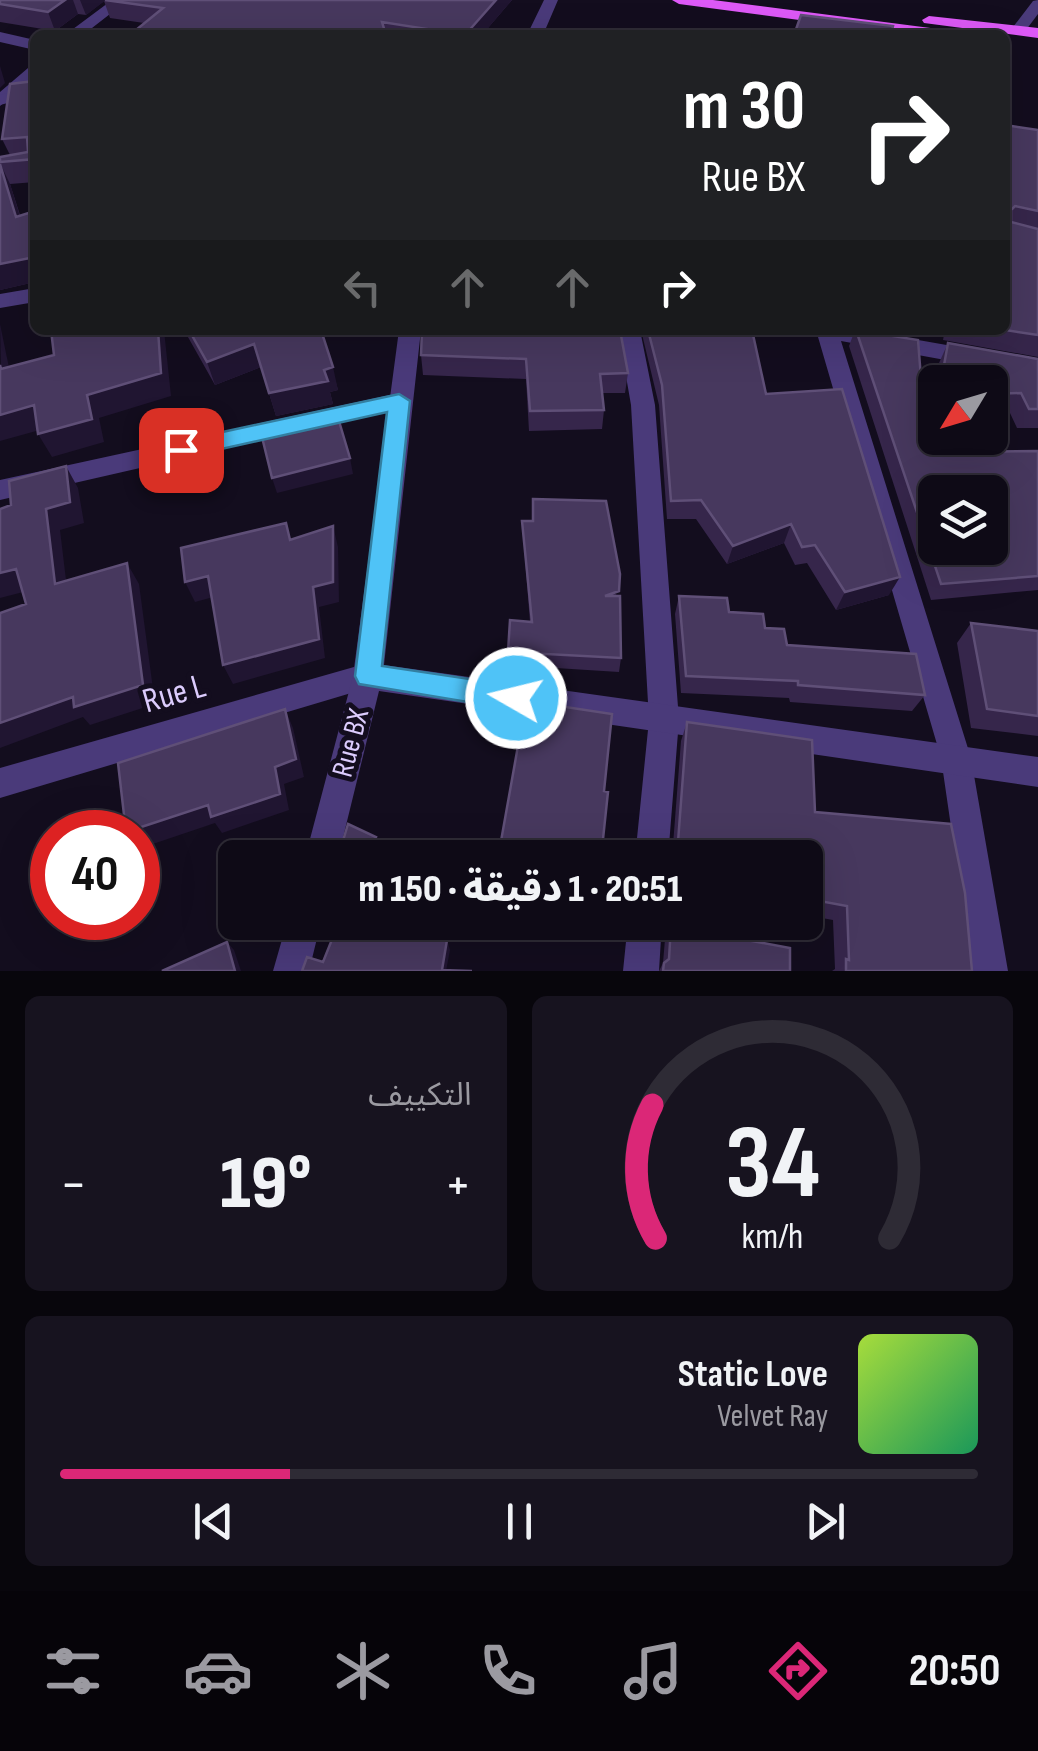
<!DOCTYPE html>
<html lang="ar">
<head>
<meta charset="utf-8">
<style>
  :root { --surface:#0e0a16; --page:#17131f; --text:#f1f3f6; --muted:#9b9aa1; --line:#2e2b35; --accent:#db2777 }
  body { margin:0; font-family:"Sofia Sans Condensed","Noto Sans Arabic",sans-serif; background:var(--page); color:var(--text); direction:rtl; height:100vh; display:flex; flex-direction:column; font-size:38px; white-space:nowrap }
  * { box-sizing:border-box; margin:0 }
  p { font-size:32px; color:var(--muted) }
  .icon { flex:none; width:55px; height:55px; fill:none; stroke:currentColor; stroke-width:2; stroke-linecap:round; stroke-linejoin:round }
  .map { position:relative; height:971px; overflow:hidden; direction:ltr }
  .panel { display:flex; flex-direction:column; gap:25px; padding:25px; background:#08060c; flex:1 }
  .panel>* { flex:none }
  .top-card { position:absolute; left:30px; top:30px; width:980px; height:305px; border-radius:15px; box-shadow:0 10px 40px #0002,0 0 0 2px var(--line); direction:rtl; background:#202124; color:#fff; overflow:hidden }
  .needle { width:65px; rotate:232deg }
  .tools { position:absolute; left:918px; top:365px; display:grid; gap:20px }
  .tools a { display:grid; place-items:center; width:90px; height:90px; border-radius:15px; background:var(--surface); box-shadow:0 10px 40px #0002,0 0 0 2px var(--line); font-size:50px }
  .speed { position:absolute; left:30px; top:810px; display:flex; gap:20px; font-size:50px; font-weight:700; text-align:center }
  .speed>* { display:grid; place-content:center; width:130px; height:130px; border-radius:50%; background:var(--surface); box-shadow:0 10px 40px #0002,0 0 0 2px var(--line); line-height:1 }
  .speed .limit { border:15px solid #d22; background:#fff; color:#111 }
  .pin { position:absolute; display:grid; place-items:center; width:85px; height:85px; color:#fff; margin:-42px; border-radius:20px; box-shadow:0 5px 15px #0006 }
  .me { position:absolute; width:110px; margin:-55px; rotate:278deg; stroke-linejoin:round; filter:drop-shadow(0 0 8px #0008) }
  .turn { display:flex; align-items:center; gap:35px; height:210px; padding:0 40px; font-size:45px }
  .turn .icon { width:130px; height:130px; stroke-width:2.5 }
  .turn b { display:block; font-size:70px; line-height:85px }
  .lanes { display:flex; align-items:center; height:95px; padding:0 40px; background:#0003; justify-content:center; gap:50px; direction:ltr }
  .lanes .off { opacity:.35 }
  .big { font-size:75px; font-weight:800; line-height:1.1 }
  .panel .card { flex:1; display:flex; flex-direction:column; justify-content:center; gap:15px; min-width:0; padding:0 35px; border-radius:15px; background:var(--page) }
  .panel .dial { align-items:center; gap:0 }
  .dial svg { height:260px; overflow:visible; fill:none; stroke:var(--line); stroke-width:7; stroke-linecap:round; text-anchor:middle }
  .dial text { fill:var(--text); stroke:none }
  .song { display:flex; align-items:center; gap:30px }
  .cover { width:120px; height:120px; border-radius:15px; background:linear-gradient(135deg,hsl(80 70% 55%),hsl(150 70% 35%)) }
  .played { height:10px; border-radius:5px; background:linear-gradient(90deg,var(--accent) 25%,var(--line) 25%) }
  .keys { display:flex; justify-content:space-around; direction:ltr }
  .heat { display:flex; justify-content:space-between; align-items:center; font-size:55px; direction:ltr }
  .panel .tiles { flex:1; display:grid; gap:25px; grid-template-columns:1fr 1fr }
  .card:last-child { grid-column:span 2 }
  .trip { position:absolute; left:218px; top:840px; width:605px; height:100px; border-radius:15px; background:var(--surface); box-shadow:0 10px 40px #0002,0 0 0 2px var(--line); font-weight:800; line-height:100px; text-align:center; direction:rtl }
  .dock { display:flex; height:160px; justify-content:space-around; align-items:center; background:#060409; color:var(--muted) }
  .dock .icon { width:70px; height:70px }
  .dock .active { color:var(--accent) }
  .dock b { font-size:45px; color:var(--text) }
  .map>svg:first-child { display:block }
</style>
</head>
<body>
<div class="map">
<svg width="1038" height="971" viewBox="0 0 1038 971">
  <rect width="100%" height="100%" fill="#130d1e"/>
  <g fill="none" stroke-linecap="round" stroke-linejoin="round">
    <path fill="#4a3a7a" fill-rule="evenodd" d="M112,0H128L83,35H65Z
      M1038,0V14L1023,34H1013L1010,31L1033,1Z
      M0,32L35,40V50L0,42Z
      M35,62V76L0,106V92Z
      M35,288V302L0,308V294Z
      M618,330H640L655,405L679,720L668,858H635L649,720L631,405Z
      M809,330H861L1038,361V377L841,341L971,758L1008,971H972L941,758L818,337Z
      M399,393L411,401L407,407L0,500V480Z
      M368,663L378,667L383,676L378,685L0,798V768Z
      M628,922H662L659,971H623Z"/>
    <path fill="#4a3a7a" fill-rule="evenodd" d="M544,0H558L543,35H527Z
      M35,86V96L0,105V95Z
      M399,330H421L384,665L1038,757V787L379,691L338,858H305L353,676Z
      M287,922H321L309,971H273Z"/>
    <path fill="#dd59f7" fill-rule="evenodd" d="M672,0H713L946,30L954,35H911L679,4Z
      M929,16L1038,28V38L924,23L922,20Z"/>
  </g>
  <path fill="#36264b" d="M0,0H512L482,35H137L136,30L144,23L110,18L104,1L86,15L78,14L55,31L0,22Z
    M35,81V182L10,184L20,215L35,211V282L0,290V157L10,155L2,139Z
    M1005,125L1038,131V357L943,340L945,330H1005Z
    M184,330H321L338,390L330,392L333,404L276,416L261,367L215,385Z
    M422,330L628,373L625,393H602L604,410L602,429L529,431L526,379L423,375L421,355Z
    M641,330H752L766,394L889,595L836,610L807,563L795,565L784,543L727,564L696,519H667L659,405Z
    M855,330L942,452L1038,451V590L931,600L849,346Z
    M879,330H911L909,335Z
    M948,343L1038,359V428H1017L1010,413H990V382H935L939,363Z
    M935,382V415H929Z
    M522,521L618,596L621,658L619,672L508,665V652L530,622Z
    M679,596L729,612L765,628L787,645L925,695L912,711L790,702L789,698L681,693L675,614Z
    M971,623L1038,631V736L971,728L957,643Z
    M687,722L815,812L972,971H832L835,969L833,920L805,915V858H666L671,846L673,845L681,741Z
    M572,922H592V926Z
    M671,926L790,971H659L663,963L665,939Z"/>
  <path fill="#201531" d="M65,0H73L78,14L55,31L48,12Z
    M80,0H106L86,15Z
    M496,0H512L482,35H465Z
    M0,66L5,83L0,88Z
    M0,163L10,184L27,239L16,217Z
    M35,257V282L0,290V264Z
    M0,324L14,392L1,369Z
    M158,330H164L171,396L99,418L104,442L52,457L38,434L87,395Z
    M254,344L261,367L215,385L207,362Z
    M333,367L338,390L330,392L333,404L276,416L269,393L324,370Z
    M34,405L47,428L0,441V415Z
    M350,458L353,474L277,493L272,478Z
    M66,466L78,488L84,523L60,530L69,605L55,584L46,509Z
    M791,524L784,543L727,564L733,546Z
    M333,526L338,547L339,602L319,607L325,658L233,684L223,665L313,587Z
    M127,563L139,584L155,704L90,725L83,717L0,748V723Z
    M16,569L31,590L0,598V573Z
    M208,576L217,596L195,602L185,582Z
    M900,577L889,595L836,610L845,592Z
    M285,709L293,728L304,777L284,784L289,810L222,833L215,823L141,848L138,845V832H127L275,767Z
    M376,837L377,843L370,858H365Z
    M421,922H428L420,945L417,935Z
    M447,940L450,950L446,971H442Z
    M227,942L234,950L241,971H235Z"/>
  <path fill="#47385e" stroke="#5f4f77" stroke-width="2.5" fill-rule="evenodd" d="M0,0H65L48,12L0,4Z
    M105,0H496L465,35L382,22L386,35H274L262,33V35H163L136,30L163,8Z
    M801,15L893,26L891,35H794Z
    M35,81V159L0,162V157L28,152L27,137L2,139L10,84Z
    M1005,125L1038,130V211L1015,206L1011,210V222L1038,229V335L1005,330Z
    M0,164L16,217L35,211V257L0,264Z
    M51,330H158L161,373L87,395L92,419L38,434L34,405L0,415V365L1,369L54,355Z
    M189,330H321L333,367L324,370L328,381L269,393L254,344L207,362Z
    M422,330H620L628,373L600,374L604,410L530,411L526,359L421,355Z
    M648,330H752L766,394L842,389L900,577L845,592L815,545L802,547L791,524L733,546L701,500L671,501L662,385Z
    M856,330L918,340L925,429L933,430L942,452L1038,451V576L941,584ZM935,492H990V548H935Z
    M948,343L1038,359V409H1029L1021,393L990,394V382H941Z
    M336,411L350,458L272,478L261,433L280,428L279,424Z
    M66,466L70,502L46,509L55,584L127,563L143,685L74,707L73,697L0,723V613L26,604L16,569L0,573V509L11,505L9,481Z
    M533,499L606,501L620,574L619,591L605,596H620L621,658L508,652L510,620L532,622L522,521H533Z
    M286,523L290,540L333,526V582L313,587L319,639L223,665L208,576L185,582L181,548Z
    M679,596L727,598L729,612L763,614L765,628L784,629L787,645L916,654L925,695L798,685V681L686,676Z
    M971,623L1038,631V716L987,709Z
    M526,701L612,714L604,791L608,792L601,858H498Z
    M285,709L296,759L275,767L280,794L211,817L208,805L126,832L118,763Z
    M687,722L812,740L815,812L951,824L965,893L972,971H846V959L849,960L847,906L814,900V869L805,868V858H702L671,854V846L678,842Z
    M348,824L376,837L365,858H330L339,854Z
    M339,922H421L417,935L447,940L442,970L472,971H302L307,957L323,962Z
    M671,926L790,948V971H663L664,963L669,959Z
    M227,942L235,971H162Z"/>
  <path fill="#4fc3f7" stroke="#337fa1" stroke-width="2.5" d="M399,394L410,401L382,666L516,686L526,689L529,698L526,707L516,710L359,684L355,676L387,412L181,458L170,450L181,441Z"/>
  <g text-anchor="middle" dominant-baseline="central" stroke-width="10" stroke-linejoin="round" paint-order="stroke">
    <g font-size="30" fill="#dcccfd" stroke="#130d1e">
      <text transform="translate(351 743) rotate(-75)">Rue BX</text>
    </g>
    <g font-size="35" fill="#dcccfd" stroke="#130d1e">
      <text transform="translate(174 694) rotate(-16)">Rue L</text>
    </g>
  </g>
</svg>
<div class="tools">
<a><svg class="needle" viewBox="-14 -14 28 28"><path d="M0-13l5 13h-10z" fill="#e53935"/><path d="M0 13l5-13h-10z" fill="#9b9aa1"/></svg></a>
<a><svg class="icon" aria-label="layers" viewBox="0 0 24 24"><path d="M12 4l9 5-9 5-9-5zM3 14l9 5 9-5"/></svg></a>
</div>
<div class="speed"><div class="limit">40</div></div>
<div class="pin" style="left:181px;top:450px;background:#d93025"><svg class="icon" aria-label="arrive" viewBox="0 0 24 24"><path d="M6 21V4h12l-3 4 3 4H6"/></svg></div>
<svg class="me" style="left:516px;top:698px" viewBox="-20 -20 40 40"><circle r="17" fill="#4fc3f7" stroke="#fff" stroke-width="3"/><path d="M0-11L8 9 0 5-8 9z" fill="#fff"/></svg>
<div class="trip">20:51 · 1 دقيقة · 150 m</div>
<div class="top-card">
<div class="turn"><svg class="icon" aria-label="right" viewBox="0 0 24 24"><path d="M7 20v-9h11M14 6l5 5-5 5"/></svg><div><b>30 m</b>Rue BX</div></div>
<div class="lanes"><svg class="icon off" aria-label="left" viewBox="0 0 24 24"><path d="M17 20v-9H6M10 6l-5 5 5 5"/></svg><svg class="icon off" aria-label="ahead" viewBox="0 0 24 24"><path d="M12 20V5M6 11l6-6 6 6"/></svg><svg class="icon off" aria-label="ahead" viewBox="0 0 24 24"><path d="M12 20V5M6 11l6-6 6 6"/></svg><svg class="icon" aria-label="right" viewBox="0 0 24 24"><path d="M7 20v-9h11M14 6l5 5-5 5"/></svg></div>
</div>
</div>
<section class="panel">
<div class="tiles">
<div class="card dial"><svg viewBox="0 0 100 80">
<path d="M14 69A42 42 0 1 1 86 69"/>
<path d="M14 69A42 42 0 0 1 13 28" stroke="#db2777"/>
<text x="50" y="56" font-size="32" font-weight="700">34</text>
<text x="50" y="72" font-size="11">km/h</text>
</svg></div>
<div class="card"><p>التكييف</p>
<div class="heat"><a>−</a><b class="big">19°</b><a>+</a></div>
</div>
<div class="card">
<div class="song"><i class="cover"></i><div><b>Static Love</b><p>Velvet Ray</p></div></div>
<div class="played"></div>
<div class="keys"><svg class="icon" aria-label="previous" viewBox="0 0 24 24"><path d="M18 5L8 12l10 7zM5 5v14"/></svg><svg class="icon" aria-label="pause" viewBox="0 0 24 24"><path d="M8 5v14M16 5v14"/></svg><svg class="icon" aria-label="next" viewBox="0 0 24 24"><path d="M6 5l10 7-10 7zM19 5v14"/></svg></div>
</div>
</div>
</section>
<nav class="dock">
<b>20:50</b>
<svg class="icon active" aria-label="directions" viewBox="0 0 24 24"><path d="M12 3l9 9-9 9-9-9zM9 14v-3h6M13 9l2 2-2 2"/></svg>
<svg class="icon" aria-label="music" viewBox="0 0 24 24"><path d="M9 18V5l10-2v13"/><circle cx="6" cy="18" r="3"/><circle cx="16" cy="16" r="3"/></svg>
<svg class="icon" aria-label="phone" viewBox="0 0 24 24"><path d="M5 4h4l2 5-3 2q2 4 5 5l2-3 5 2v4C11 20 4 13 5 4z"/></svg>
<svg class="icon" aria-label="climate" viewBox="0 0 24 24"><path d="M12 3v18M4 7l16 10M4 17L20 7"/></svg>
<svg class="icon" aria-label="car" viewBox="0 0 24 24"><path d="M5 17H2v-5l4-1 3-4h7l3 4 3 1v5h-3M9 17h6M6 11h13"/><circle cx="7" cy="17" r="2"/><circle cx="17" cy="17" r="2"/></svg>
<svg class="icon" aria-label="filters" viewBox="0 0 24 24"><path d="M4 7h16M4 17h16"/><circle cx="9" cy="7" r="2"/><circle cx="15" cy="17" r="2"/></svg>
</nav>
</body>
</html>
